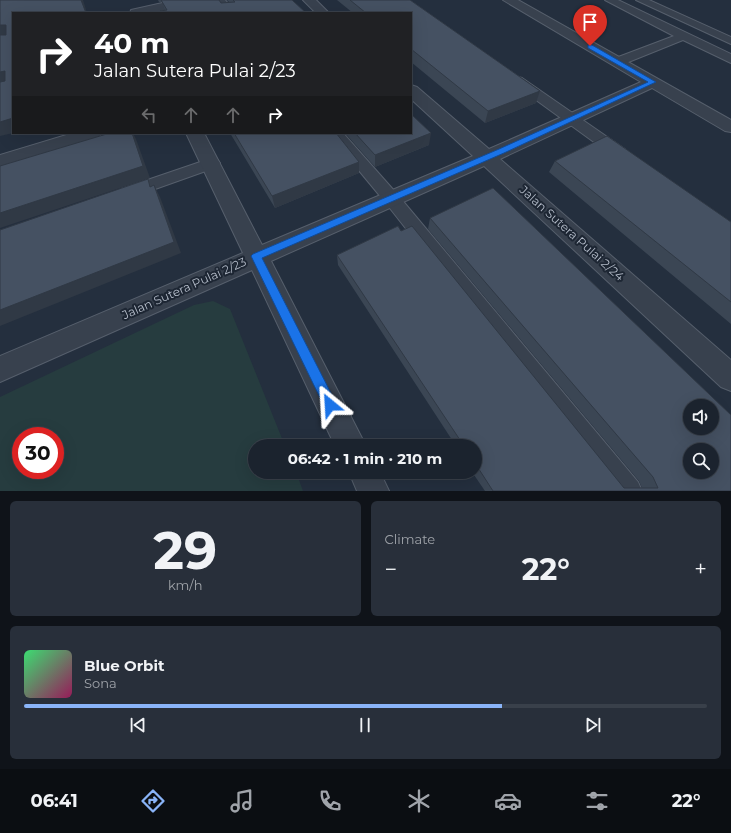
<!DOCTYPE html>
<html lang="en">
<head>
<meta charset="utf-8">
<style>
  :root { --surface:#1b232e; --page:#282f3a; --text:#f1f3f6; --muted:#a0a4aa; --line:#39404a; --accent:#8ab4f8 }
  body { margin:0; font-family:Montserrat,sans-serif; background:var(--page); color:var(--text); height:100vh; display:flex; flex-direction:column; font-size:15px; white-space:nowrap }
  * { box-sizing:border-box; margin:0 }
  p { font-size:13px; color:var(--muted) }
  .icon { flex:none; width:22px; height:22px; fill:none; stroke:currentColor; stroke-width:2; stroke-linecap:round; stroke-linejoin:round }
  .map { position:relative; height:491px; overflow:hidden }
  .sheet { display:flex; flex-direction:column; gap:10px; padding:10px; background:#0f1319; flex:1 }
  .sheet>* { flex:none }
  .guide { position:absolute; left:12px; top:12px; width:400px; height:122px; border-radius:0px; box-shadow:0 4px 16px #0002,0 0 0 1px var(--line); background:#202124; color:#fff; overflow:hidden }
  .controls { position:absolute; left:683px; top:399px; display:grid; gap:8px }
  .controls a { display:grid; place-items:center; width:36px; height:36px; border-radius:50%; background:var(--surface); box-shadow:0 4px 16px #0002,0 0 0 1px var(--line); font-size:20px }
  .speed { position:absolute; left:12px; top:427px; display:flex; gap:8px; font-size:20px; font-weight:700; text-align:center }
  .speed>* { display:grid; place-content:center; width:52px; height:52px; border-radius:50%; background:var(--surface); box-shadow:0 4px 16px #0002,0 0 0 1px var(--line); line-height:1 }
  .speed .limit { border:6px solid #d22; background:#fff; color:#111 }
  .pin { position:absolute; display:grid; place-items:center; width:34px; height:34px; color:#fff; margin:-41px -17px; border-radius:50% 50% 50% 0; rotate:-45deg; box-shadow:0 0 4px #0007 }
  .pin .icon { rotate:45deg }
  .me { position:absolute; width:44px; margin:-22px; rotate:333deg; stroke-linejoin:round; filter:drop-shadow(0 0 3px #0008) }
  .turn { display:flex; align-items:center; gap:14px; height:84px; padding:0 16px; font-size:18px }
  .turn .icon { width:52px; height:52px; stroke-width:2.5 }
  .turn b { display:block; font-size:28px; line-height:34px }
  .lanes { display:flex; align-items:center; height:38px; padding:0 16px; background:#0003; justify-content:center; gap:20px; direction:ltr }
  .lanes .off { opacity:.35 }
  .big { font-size:30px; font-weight:700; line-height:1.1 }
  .sheet .widget { flex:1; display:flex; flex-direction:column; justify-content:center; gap:6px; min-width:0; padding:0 14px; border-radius:6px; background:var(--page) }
  .sheet .dial { align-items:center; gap:0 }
  .dial b { font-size:52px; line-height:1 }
  .song { display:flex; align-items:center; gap:12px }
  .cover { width:48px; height:48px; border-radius:6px; background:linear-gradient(135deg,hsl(140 70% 55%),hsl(330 70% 35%)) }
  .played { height:4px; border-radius:2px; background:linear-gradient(90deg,var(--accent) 70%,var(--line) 70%) }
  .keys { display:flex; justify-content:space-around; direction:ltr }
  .heat { display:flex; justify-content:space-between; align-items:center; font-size:22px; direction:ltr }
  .sheet .tiles { flex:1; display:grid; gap:10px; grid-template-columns:1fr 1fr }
  .widget:last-child { grid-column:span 2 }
  .trip { position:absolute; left:248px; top:439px; width:234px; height:40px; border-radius:20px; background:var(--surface); box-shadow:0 4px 16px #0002,0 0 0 1px var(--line); font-weight:700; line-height:40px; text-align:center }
  .tab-bar { display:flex; height:64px; justify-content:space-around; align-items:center; background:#0b0e12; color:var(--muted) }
  .tab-bar .icon { width:28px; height:28px }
  .tab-bar .current { color:var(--accent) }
  .tab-bar b { font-size:18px; color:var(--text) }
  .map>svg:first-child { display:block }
</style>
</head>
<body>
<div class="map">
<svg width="731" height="491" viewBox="0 0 731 491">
  <rect width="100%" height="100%" fill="#242f3e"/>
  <path fill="#263c3f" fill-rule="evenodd" d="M213,301L230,309L285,446H255V472H296L303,491H0V397L194,305ZM21,436H55V470H21Z"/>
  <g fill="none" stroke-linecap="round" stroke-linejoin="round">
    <g stroke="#565f6c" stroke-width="2">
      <path id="lane" d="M214,0H225L236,13H225Z
        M605,0H618L731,54V63L683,40L621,65H613L611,62L613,59L674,36Z
        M636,0H649L731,37V44Z
        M518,77L522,78L626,150L629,154L626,158L621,159L616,158L514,84L512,81Z
        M328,133H343L397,194L638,482L642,491H613L385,202Z
        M212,158L217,159L220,163L217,167L127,199L121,197L119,193L121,189Z"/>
    </g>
    <g stroke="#565f6c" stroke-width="2">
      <path id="street" d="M176,0H198L196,3L152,13H130L131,10Z
        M303,0H316L329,13H316Z
        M503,0H518L731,120V132L725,131L652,88L500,159L731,360V391L721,387L484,166L271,261L366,446H335L252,270L0,382V356L243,253L186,133H204L262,245L473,156L411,99V85L417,87L489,149L641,82Z
        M73,133H102L99,137L0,167V155Z
        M349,472H380L389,491H357Z"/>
    </g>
    <use href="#lane" fill="#38414e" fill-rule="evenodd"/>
    <use href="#street" fill="#38414e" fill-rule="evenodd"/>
  </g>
  <path fill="#3b4654" d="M158,0H219L221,3L229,2L227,0H292L306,13H161L160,11L165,10L162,2H159Z
    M337,0H410L540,91L536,103L485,123L411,62V13H353Z
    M230,133H336L359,162V173L275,208Z
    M345,133H411L429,145L375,167Z
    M555,161L731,222V324L549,172Z
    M430,218L731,491H485L472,472H475V446H456L338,265L337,255L624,488H642L639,481L428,229Z"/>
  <path fill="#303945" d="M81,0H83L87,13H86Z
    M0,25H6L13,34L0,38Z
    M5,71L13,82L0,86V72Z
    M540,91L536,103L485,123L488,111Z
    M13,118V133L0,136V122Z
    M132,133H133L136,139L150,178L0,228V213Z
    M431,133L429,145L375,167V155Z
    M359,162V173L275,208L272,196Z
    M154,185L160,197L181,253L0,326V310Z"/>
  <path fill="#455162" stroke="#303945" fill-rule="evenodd" d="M0,0H81L86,13H13V118L0,122V82L5,81V71L0,72V35H6V25H0Z
    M161,0H219L221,3L235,2L233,0H292L306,13H162L160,11L167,10Z
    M350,0H410L540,91L488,111L411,49V13H366Z
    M411,114L431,133L375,155L355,133H411Z
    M110,133H132L143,166L0,213V166Z
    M234,133H336L359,162L272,196Z
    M607,136L731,222V302L555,161Z
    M148,179L150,187L154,185L174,242L0,310V230Z
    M493,188L731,415V491H493L475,463V446H464L337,255L398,226L401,231L412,226L624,488H658L653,477L430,218ZM690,406H712V428H690ZM690,450H712V472H690Z"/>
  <path fill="#1a73e8" stroke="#114b97" d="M588,45H592L656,82L504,153L262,258L335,401L336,405L335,410L330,411L326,410L251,256L253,254L499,149L648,82L588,48Z"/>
  <g text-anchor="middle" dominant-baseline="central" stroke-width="4" stroke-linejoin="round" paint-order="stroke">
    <g font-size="12" fill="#b4bcc9" stroke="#1d2633">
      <text transform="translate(572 233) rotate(42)">Jalan Sutera Pulai 2/24</text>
      <text transform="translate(184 288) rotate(-24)">Jalan Sutera Pulai 2/23</text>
    </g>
  </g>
</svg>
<div class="controls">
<a><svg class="icon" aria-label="sound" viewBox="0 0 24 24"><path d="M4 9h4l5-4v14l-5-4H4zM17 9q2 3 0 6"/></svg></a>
<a><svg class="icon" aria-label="search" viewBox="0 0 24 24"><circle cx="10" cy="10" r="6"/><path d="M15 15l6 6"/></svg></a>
</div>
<div class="speed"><div class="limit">30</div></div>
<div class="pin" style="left:590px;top:46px;background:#d93025"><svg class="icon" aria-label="arrive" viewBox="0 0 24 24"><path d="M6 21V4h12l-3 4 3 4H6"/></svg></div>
<svg class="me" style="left:330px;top:405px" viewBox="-20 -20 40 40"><path d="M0-17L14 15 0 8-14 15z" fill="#1a73e8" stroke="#fff" stroke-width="4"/></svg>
<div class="trip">06:42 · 1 min · 210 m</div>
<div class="guide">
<div class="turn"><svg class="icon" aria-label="right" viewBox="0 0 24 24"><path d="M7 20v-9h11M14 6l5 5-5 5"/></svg><div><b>40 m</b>Jalan Sutera Pulai 2/23</div></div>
<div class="lanes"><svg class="icon off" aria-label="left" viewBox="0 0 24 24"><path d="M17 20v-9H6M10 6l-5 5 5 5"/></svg><svg class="icon off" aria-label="ahead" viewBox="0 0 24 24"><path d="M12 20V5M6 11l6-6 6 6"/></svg><svg class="icon off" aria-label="ahead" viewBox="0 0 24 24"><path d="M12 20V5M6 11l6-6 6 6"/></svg><svg class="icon" aria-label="right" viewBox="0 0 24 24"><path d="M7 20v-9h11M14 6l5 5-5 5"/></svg></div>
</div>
</div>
<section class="sheet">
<div class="tiles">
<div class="widget dial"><b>29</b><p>km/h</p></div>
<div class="widget"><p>Climate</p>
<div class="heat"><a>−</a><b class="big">22°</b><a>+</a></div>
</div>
<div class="widget">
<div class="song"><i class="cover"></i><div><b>Blue Orbit</b><p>Sona</p></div></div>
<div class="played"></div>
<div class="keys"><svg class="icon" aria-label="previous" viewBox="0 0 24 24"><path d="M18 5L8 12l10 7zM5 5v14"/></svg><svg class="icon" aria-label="pause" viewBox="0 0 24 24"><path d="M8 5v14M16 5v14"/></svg><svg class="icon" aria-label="next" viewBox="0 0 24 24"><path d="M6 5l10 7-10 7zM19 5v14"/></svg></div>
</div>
</div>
</section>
<nav class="tab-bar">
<b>06:41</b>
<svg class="icon current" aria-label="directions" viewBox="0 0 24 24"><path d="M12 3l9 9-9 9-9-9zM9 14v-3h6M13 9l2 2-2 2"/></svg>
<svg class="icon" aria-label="music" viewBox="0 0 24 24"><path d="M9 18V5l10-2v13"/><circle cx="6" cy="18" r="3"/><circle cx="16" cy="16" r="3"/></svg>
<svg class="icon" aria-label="phone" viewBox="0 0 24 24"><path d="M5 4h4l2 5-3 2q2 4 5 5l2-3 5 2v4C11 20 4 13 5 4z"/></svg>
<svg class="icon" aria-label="climate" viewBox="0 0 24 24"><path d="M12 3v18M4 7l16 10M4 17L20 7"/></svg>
<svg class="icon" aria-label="car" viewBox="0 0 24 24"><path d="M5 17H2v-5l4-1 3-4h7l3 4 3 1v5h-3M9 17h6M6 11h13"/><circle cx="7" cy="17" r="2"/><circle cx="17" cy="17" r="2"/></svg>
<svg class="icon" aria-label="filters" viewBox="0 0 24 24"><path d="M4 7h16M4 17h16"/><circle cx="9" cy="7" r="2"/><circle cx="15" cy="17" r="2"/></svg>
<b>22°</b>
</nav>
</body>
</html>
